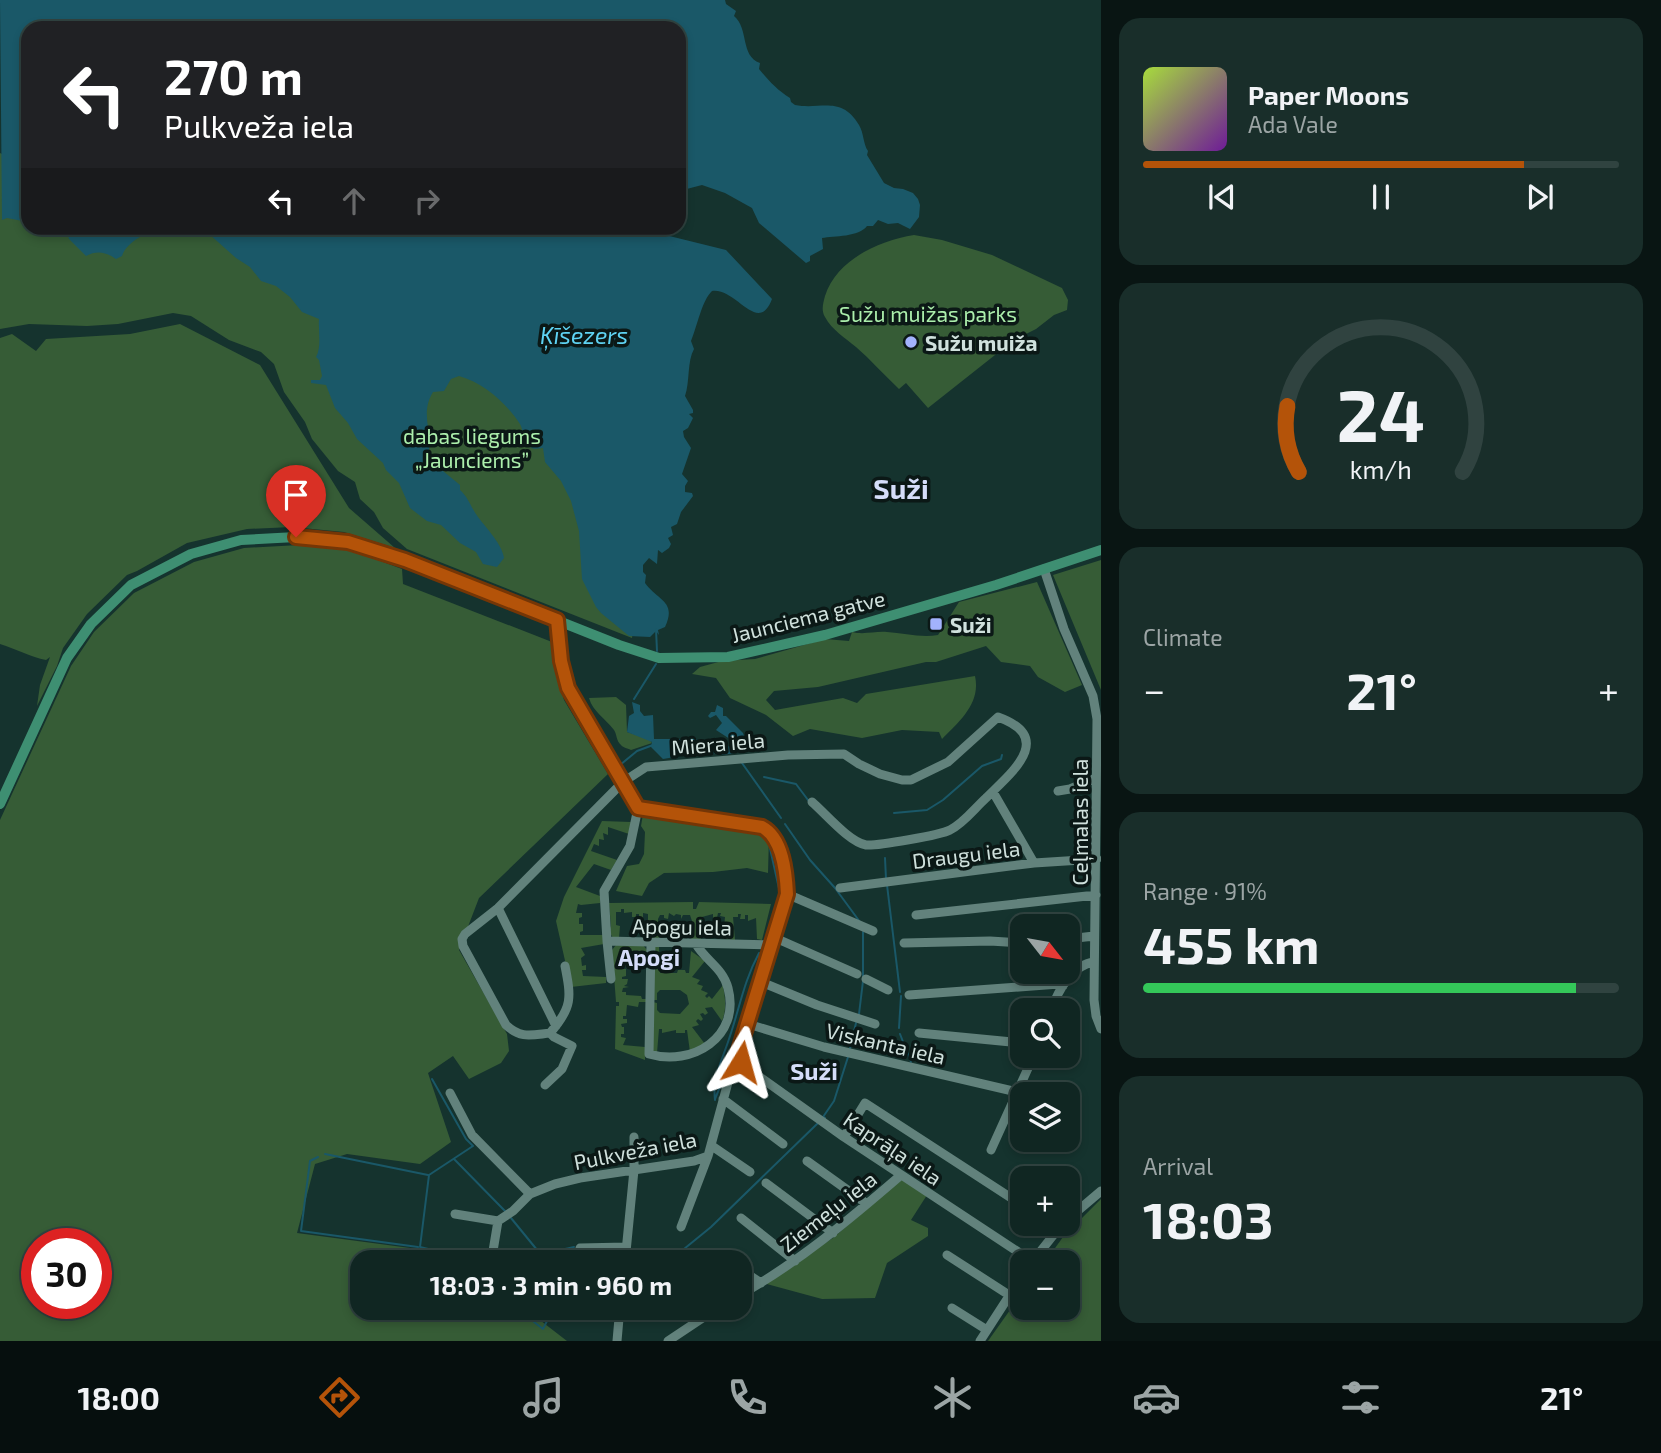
<!DOCTYPE html>
<html lang="en">
<head>
<meta charset="utf-8">
<style>
  :root { --surface:#102622; --page:#192e2a; --text:#f1f3f6; --muted:#9ca5a5; --line:#304340; --accent:#b45309 }
  body { margin:0; font-family:"Exo 2",sans-serif; background:var(--page); color:var(--text); height:100vh; display:flex; flex-direction:column; font-size:26px; white-space:nowrap }
  * { box-sizing:border-box; margin:0 }
  p { font-size:23px; color:var(--muted) }
  .icon { flex:none; width:38px; height:38px; fill:none; stroke:currentColor; stroke-width:2; stroke-linecap:round; stroke-linejoin:round }
  .map { position:relative; flex:1; overflow:hidden }
  .side { display:flex; flex-direction:column; gap:18px; padding:18px; background:#091513; width:560px }
  .side>* { flex:none }
  .guide { position:absolute; left:21px; top:21px; width:665px; height:214px; border-radius:21px; box-shadow:0 4px 10px #0003,0 0 0 2px var(--line); background:#202124; color:#fff; overflow:hidden }
  .needle { width:46px; rotate:121deg }
  .fabs { position:absolute; left:1010px; top:914px; display:grid; gap:14px }
  .fabs a { display:grid; place-items:center; width:70px; height:70px; border-radius:14px; background:var(--surface); box-shadow:0 4px 10px #0003,0 0 0 2px var(--line); font-size:35px }
  .speed { position:absolute; left:21px; top:1228px; display:flex; gap:14px; font-size:35px; font-weight:700; text-align:center }
  .speed>* { display:grid; place-content:center; width:91px; height:91px; border-radius:50%; background:var(--surface); box-shadow:0 4px 10px #0003,0 0 0 2px var(--line); line-height:1 }
  .speed .limit { border:10px solid #d22; background:#fff; color:#111 }
  .pin { position:absolute; display:grid; place-items:center; width:60px; height:60px; color:#fff; margin:-72px -30px; border-radius:50% 50% 50% 0; rotate:-45deg; box-shadow:0 0 7px #0007 }
  .pin .icon { rotate:45deg }
  .me { position:absolute; width:77px; margin:-38px; rotate:8deg; stroke-linejoin:round; filter:drop-shadow(0 0 5px #0008) }
  .turn { display:flex; align-items:center; gap:24px; height:147px; padding:0 28px; font-size:32px }
  .turn .icon { width:91px; height:91px; stroke-width:2.5 }
  .turn b { display:block; font-size:49px; line-height:60px }
  .lanes { display:flex; align-items:center; height:66px; padding:0 28px; background:#0003; justify-content:center; gap:35px; direction:ltr }
  .lanes .off { opacity:.35 }
  .big { font-size:52px; font-weight:700; line-height:1.1 }
  .side .tile { flex:1; display:flex; flex-direction:column; justify-content:center; gap:10px; min-width:0; padding:0 24px; border-radius:21px; background:var(--page) }
  .side .dial { align-items:center; gap:0 }
  .dial svg { height:182px; overflow:visible; fill:none; stroke:var(--line); stroke-width:7; stroke-linecap:round; text-anchor:middle }
  .dial text { fill:var(--text); stroke:none }
  .song { display:flex; align-items:center; gap:21px }
  .cover { width:84px; height:84px; border-radius:10px; background:linear-gradient(135deg,hsl(80 70% 55%),hsl(280 70% 35%)) }
  .played { height:7px; border-radius:4px; background:linear-gradient(90deg,var(--accent) 80%,var(--line) 80%) }
  .keys { display:flex; justify-content:space-around; direction:ltr }
  .heat { display:flex; justify-content:space-between; align-items:center; font-size:38px; direction:ltr }
  .charge { height:10px; border-radius:5px; background:linear-gradient(90deg,#34c759 91%,var(--line) 0) }
  .trip { position:absolute; left:350px; top:1250px; width:402px; height:70px; border-radius:21px; background:var(--surface); box-shadow:0 4px 10px #0003,0 0 0 2px var(--line); font-weight:700; line-height:70px; text-align:center }
  .menu { display:flex; height:112px; justify-content:space-around; align-items:center; background:#060f0e; color:var(--muted) }
  .menu .icon { width:49px; height:49px }
  .menu .current { color:var(--accent) }
  .menu b { font-size:32px; color:var(--text) }
  main { display:flex; flex:1; min-height:0 }
  .map>svg:first-child { display:block }
</style>
</head>
<body>
<main>
<div class="map">
<svg width="1101" height="1341" viewBox="0 0 1101 1341">
  <rect width="100%" height="100%" fill="#15332e"/>
  <path fill="#365c36" fill-rule="evenodd" d="M0,153L28,166V228H295L497,323L635,615L632,638L407,549L383,528L374,512L360,499L355,482L338,471L312,439L305,422L284,392L274,364L261,352L229,340L191,316L173,313L118,324L87,326L29,324L0,329Z
    M914,235L942,240L992,255L1062,288L1068,300L1067,310L1054,315L1036,329L1014,340L928,408L906,383L899,389C884,375 871,360 856,347C845,338 832,330 825,317C821,310 823,304 825,296C837,259 879,241 914,235Z
    M180,324L260,365L349,508L395,548L344,532L292,527L247,529L187,543L137,571L127,575L87,614L63,648L57,666L37,706L40,685L50,657L46,660C31,657 16,649 0,644V338L12,334L36,351L46,339L130,334Z
    M299,545L351,550L402,569L403,584L552,642L555,669L564,700L608,774L479,898L459,950L507,1034L509,1051L501,1063L469,1079L453,1056L428,1073L451,1142L420,1164L347,1154L315,1164L297,1233L478,1257L483,1262H362V1307H523L567,1341H0V820L71,666L94,632L134,593L194,562L244,548ZM37,1244H96V1304H37Z
    M1101,560V690L1053,575Z
    M1037,582L1082,685L1065,692L1038,677L1030,666L1001,662L986,646L936,662H926L818,687L774,691L766,700L775,710L843,698L857,703L866,694L975,676C981,703 960,721 942,739L939,732L902,730L862,738L810,729L793,736L766,715L730,698L716,678L692,674L700,667L722,661L755,659L825,639L849,641L852,632C864,635 875,631 887,632C904,633 921,638 938,635L959,602Z
    M616,697L626,705L627,732L649,739L652,743L631,750C629,749 622,747 621,745C616,741 617,734 614,730C605,718 593,712 589,698Z
    M643,814L757,829L769,837L768,873L747,868L713,872L664,873L649,883L642,896L616,891L627,866L639,864L644,854L645,832L641,826Z
    M602,821L631,822L629,834L608,827V835L603,833L604,840L599,839V846L594,844L591,851L617,860L611,870L594,864L576,887L600,896V903L581,905L578,904L576,913H582V917L579,918V924H583V931L580,932V935H603L604,944L581,948L585,955L581,958L582,966L586,965V970H582L583,976L606,977V983L571,987L556,921L564,897Z
    M693,902V909H696L699,902L771,904L762,940L757,939L756,918L748,921V915H745V919H740L741,914H738V917H733L735,940L723,939L725,917L720,916L721,913H718L717,918H713V914L702,917L699,929L701,939H691L692,921L690,915H683L681,919V915L676,914L674,916L669,913L668,919L664,918V915H660L658,919L659,938H648V914L643,913V919H639V914H636V917H632V912L624,913V909H621V912H616V925L620,926L619,938H613L609,931L611,926L609,903Z
    M616,945H643L647,950V957L624,958L626,966H622V969H626V976L622,977V979H628L627,984L624,986L629,987L623,988L622,992H626V995L641,996L642,999H646V1002H639L638,1007L627,1005L626,1016H623V1019H627V1023L621,1024L622,1027H624V1034H621V1037L626,1038L623,1045L645,1047V1060L615,1049L616,1006H619V1002H616L612,950Z
    M654,947H659L660,973L663,972V969H671V973H677L678,970H685L686,973H689L691,951L705,961L692,977L700,980L697,984L703,986L701,990L708,993L705,996L707,998L709,996L712,999L723,985C725,998 727,1009 722,1021L712,1007L705,1008L708,1013L705,1015L703,1013L700,1014L703,1019L701,1021L698,1019L696,1021L699,1025L692,1027L705,1044L690,1052L687,1030H685V1033H676V1030L662,1033V1029H659L657,1053L653,1052V1002L657,1003V1010L660,1013L680,1014L689,1004L687,995L680,990H660L657,993V1000H653Z
    M901,1179L927,1195L911,1220L928,1228V1236L887,1263L875,1298L822,1299L763,1283L833,1238Z
    M1101,1199V1341H988L1022,1293V1307H1068V1262H1045L1063,1237Z"/>
  <path fill="#1a5868" d="M0,0H725L726,4L736,11L734,16C749,28 740,56 760,63L759,69C769,81 777,90 790,98L791,102L795,105C821,110 841,95 859,125C864,133 863,144 868,151L867,155L884,183L894,188L903,189L913,193L918,199L920,205L919,217L910,229L898,223L888,224L878,220L873,226H867C859,237 834,236 822,238L823,249L810,256V261L806,263L759,223L752,208L725,193L702,185L679,191V28H28V222L7,218L2,220Z
    M66,228H163C149,231 127,241 122,256L116,259C106,252 97,250 86,256L69,239Z
    M196,228H637L726,250L772,299C758,336 736,287 712,291C702,300 697,327 691,341L694,349C687,361 690,382 685,396L693,410V413L689,414L693,418L688,428L683,431L684,437L691,448L682,474L688,481L685,486V492L692,493L693,496L681,512L677,524L671,527L673,535L668,538L671,544L669,548L662,553L658,550L657,564L649,558L643,565V572L646,575L645,583C658,601 677,601 665,627L658,630L659,635L656,631L650,637L629,636L601,613L596,607L582,579L579,531L571,501L561,481L545,462L543,448C537,449 532,450 528,445C522,439 524,431 520,424C506,403 484,383 459,376L451,379L444,391L433,392C420,413 432,430 429,450L443,471L460,485V490C469,498 471,508 478,517C487,529 502,544 504,558L497,567L483,564L476,552L460,543L441,525L427,521L410,508L399,483L386,470L383,463L357,439L348,423L335,408L326,385L311,383V380H320L322,376L319,360L316,357C322,346 318,332 319,319L302,312L290,297L276,286L261,281L250,267L236,258L208,233Z
    M632,702L640,705V711L644,716L653,715L654,739H695L713,746V743L722,747L752,744L753,750C740,748 727,759 712,753L711,748L677,745L675,757L663,759L651,747L652,742L627,732L629,716L634,713Z
    M717,705L723,708V716H726L743,733L744,736L736,743L716,730L722,723L716,715L710,718L708,716L711,712H715Z"/>
  <g fill="none" stroke-linecap="round" stroke-linejoin="round">
    <path stroke="#1a5868" stroke-width="2" d="M656,629L657,651
      M634,699L656,664
      M742,763L781,818
      M620,765L637,751L653,745
      M764,777L796,784L808,800
      M894,813L927,810L943,800L982,766L1001,759L1002,755
      M785,824L810,860L835,888L860,922
      M885,858L886,879
      M887,885L900,992
      M769,932L780,893L769,844
      M750,996L759,968V954
      M859,1014L863,981V932
      M753,1021L754,1012
      M899,1028L901,996
      M900,1034L911,1062
      M850,1048L856,1023
      M432,1079L466,1139L473,1146L429,1175L420,1247L482,1262
      M715,1099L730,1062
      M715,1100C712,1076 723,1059 730,1036C740,1006 744,981 759,953
      M825,1118L823,1117L834,1101L848,1057
      M325,1154L428,1175
      M318,1157L310,1161L301,1231L418,1247
      M454,1159L505,1211
      M511,1218L542,1256L543,1262
      M542,1256L552,1252L574,1247
      M617,1262L618,1253
      M668,1262L711,1227L818,1123
      M515,1307L543,1329L548,1319
      M550,1313L555,1307"/>
    <path stroke="#62827c" stroke-width="9" d="M1044,569L1064,629L1093,696L1097,719L1094,1000L1096,1016L1101,1029
      M1058,791L1070,789L1096,778
      M993,792L1034,863
      M638,808L630,846L604,891L607,941L771,945
      M840,888L1034,863L1097,859
      M787,894L873,931
      M498,908L556,1026
      M916,915L1096,895
      M773,937L857,974
      M1068,939L1094,936
      M607,941L611,979
      M651,943L649,1054C692,1067 741,1037 728,988C723,968 705,960 696,944
      M904,943L990,941L1022,943
      M565,966C571,997 573,1007 550,1033C531,1035 521,1039 506,1025L463,946L462,939L465,934L498,908L623,782L646,767L788,755L844,754L859,764L880,774L902,780H911L948,762L998,717C1056,738 1011,773 986,798C974,809 964,823 950,830C941,835 877,846 866,845C849,842 825,813 812,802
      M866,979L888,990
      M761,982L817,1005L875,1024
      M909,995L1059,984L1063,986
      M1051,1010C1058,991 1072,965 1094,962
      M748,1024L824,1047L1017,1092
      M919,1033L1022,1043
      M736,1060L844,1137L1032,1261
      M545,1085L562,1069L572,1046L554,1037L550,1033
      M450,1093L472,1135L530,1194
      M723,1099L783,1144
      M844,1137L865,1103L1022,1205
      M712,1146L750,1172
      M991,1150L1034,1055
      M807,1161L867,1204
      M766,1183L833,1233
      M455,1214L498,1221L513,1211L530,1194L555,1184L580,1178L694,1161L708,1156L727,1086L787,894C786,873 783,837 762,827L638,808L567,688L561,661L557,620
      M741,1218L795,1261
      M1068,1219L1101,1191
      M681,1227L708,1156
      M580,1248L626,1247
      M947,1255L1009,1295
      M722,1256L730,1262
      M498,1262L493,1251L498,1221
      M625,1262L634,1170V1137
      M1032,1262L1063,1223
      M740,1269L761,1283
      M740,1295C799,1262 850,1219 901,1175
      M952,1308L987,1330
      M617,1341L620,1307
      M668,1341L719,1307
      M980,1341L1022,1276"/>
    <path stroke="#3e8f72" stroke-width="10" d="M0,804L67,658L91,624L131,585L191,554L241,540L296,537L348,542L405,560L619,645L659,658L728,657L825,635L996,585L1101,550"/>
  </g>
  <g fill="none" stroke-linecap="round" stroke-linejoin="round">
    <g stroke="#753606" stroke-width="18">
      <path id="route" d="M296,537L348,542L405,560L557,620L561,661L568,688L638,808L762,827C783,838 786,873 787,894L736,1060L741,1062"/>
    </g>
    <use href="#route" stroke="#b45309" stroke-width="12"/>
  </g>
  <g fill="#a2b2fd" stroke="#0b1816" stroke-width="2.5">
    <circle cx="911" cy="342" r="7"/>
    <rect x="929" y="617" width="14" height="14" rx="3.5"/>
  </g>
  <g text-anchor="middle" dominant-baseline="central" stroke-width="7" stroke-linejoin="round" paint-order="stroke">
    <g font-size="21" fill="#acefac" stroke="#0b1816">
      <text x="928" y="313">Sužu muižas parks</text>
      <text x="472" y="435">dabas liegums<tspan x="472" dy="24">„Jaunciems”</tspan></text>
    </g>
    <g font-size="21" font-weight="bold" fill="#d0e1dd" stroke="#0b1816" text-anchor="start">
      <text x="925" y="342">Sužu muiža</text>
      <text x="950" y="624">Suži</text>
    </g>
    <g font-size="21" fill="#d0e1dd" stroke="#0b1816">
      <text transform="translate(808 616) rotate(-14)">Jaunciema gatve</text>
      <text transform="translate(718 743) rotate(-5)">Miera iela</text>
      <text transform="translate(1079 822) rotate(-90)">Ceļmalas iela</text>
      <text transform="translate(966 854) rotate(-7)">Draugu iela</text>
      <text transform="translate(682 926) rotate(1)">Apogu iela</text>
      <text transform="translate(886 1043) rotate(13)">Viskanta iela</text>
      <text transform="translate(893 1148) rotate(34)">Kaprāļa iela</text>
      <text transform="translate(635 1150) rotate(-11)">Pulkveža iela</text>
      <text transform="translate(828 1211) rotate(-38)">Ziemeļu iela</text>
    </g>
    <g font-size="23" font-style="italic" fill="#5fd3f3" stroke="#0b1816">
      <text x="584" y="335">Ķīšezers</text>
    </g>
    <g font-size="23" font-weight="bold" fill="#d5ddf9" stroke="#0b1816">
      <text x="649" y="957">Apogi</text>
    </g>
    <g font-size="24" font-weight="bold" fill="#d5ddf9" stroke="#0b1816">
      <text x="814" y="1070">Suži</text>
    </g>
    <g font-size="28" font-weight="bold" fill="#d5ddf9" stroke="#0b1816">
      <text x="901" y="488">Suži</text>
    </g>
  </g>
</svg>
<div class="fabs">
<a><svg class="needle" viewBox="-14 -14 28 28"><path d="M0-13l5 13h-10z" fill="#e53935"/><path d="M0 13l5-13h-10z" fill="#9ca5a5"/></svg></a>
<a><svg class="icon" aria-label="search" viewBox="0 0 24 24"><circle cx="10" cy="10" r="6"/><path d="M15 15l6 6"/></svg></a>
<a><svg class="icon" aria-label="layers" viewBox="0 0 24 24"><path d="M12 4l9 5-9 5-9-5zM3 14l9 5 9-5"/></svg></a>
<a>+</a>
<a>−</a>
</div>
<div class="speed"><div class="limit">30</div></div>
<div class="pin" style="left:296px;top:537px;background:#d93025"><svg class="icon" aria-label="arrive" viewBox="0 0 24 24"><path d="M6 21V4h12l-3 4 3 4H6"/></svg></div>
<svg class="me" style="left:741px;top:1062px" viewBox="-20 -20 40 40"><path d="M0-17L14 15 0 8-14 15z" fill="#b45309" stroke="#fff" stroke-width="4"/></svg>
<div class="trip">18:03 · 3 min · 960 m</div>
<div class="guide">
<div class="turn"><svg class="icon" aria-label="left" viewBox="0 0 24 24"><path d="M17 20v-9H6M10 6l-5 5 5 5"/></svg><div><b>270 m</b>Pulkveža iela</div></div>
<div class="lanes"><svg class="icon" aria-label="left" viewBox="0 0 24 24"><path d="M17 20v-9H6M10 6l-5 5 5 5"/></svg><svg class="icon off" aria-label="ahead" viewBox="0 0 24 24"><path d="M12 20V5M6 11l6-6 6 6"/></svg><svg class="icon off" aria-label="right" viewBox="0 0 24 24"><path d="M7 20v-9h11M14 6l5 5-5 5"/></svg></div>
</div>
</div>
<section class="side">
<div class="tile">
<div class="song"><i class="cover"></i><div><b>Paper Moons</b><p>Ada Vale</p></div></div>
<div class="played"></div>
<div class="keys"><svg class="icon" aria-label="previous" viewBox="0 0 24 24"><path d="M18 5L8 12l10 7zM5 5v14"/></svg><svg class="icon" aria-label="pause" viewBox="0 0 24 24"><path d="M8 5v14M16 5v14"/></svg><svg class="icon" aria-label="next" viewBox="0 0 24 24"><path d="M6 5l10 7-10 7zM19 5v14"/></svg></div>
</div>
<div class="tile dial"><svg viewBox="0 0 100 80">
<path d="M14 69A42 42 0 1 1 86 69"/>
<path d="M14 69A42 42 0 0 1 9 40" stroke="#b45309"/>
<text x="50" y="56" font-size="32" font-weight="700">24</text>
<text x="50" y="72" font-size="11">km/h</text>
</svg></div>
<div class="tile"><p>Climate</p>
<div class="heat"><a>−</a><b class="big">21°</b><a>+</a></div>
</div>
<div class="tile"><p>Range · 91%</p><b class="big">455 km</b><div class="charge"></div></div>
<div class="tile"><p>Arrival</p><b class="big">18:03</b></div>
</section>
</main>
<nav class="menu">
<b>18:00</b>
<svg class="icon current" aria-label="directions" viewBox="0 0 24 24"><path d="M12 3l9 9-9 9-9-9zM9 14v-3h6M13 9l2 2-2 2"/></svg>
<svg class="icon" aria-label="music" viewBox="0 0 24 24"><path d="M9 18V5l10-2v13"/><circle cx="6" cy="18" r="3"/><circle cx="16" cy="16" r="3"/></svg>
<svg class="icon" aria-label="phone" viewBox="0 0 24 24"><path d="M5 4h4l2 5-3 2q2 4 5 5l2-3 5 2v4C11 20 4 13 5 4z"/></svg>
<svg class="icon" aria-label="climate" viewBox="0 0 24 24"><path d="M12 3v18M4 7l16 10M4 17L20 7"/></svg>
<svg class="icon" aria-label="car" viewBox="0 0 24 24"><path d="M5 17H2v-5l4-1 3-4h7l3 4 3 1v5h-3M9 17h6M6 11h13"/><circle cx="7" cy="17" r="2"/><circle cx="17" cy="17" r="2"/></svg>
<svg class="icon" aria-label="filters" viewBox="0 0 24 24"><path d="M4 7h16M4 17h16"/><circle cx="9" cy="7" r="2"/><circle cx="15" cy="17" r="2"/></svg>
<b>21°</b>
</nav>
</body>
</html>
